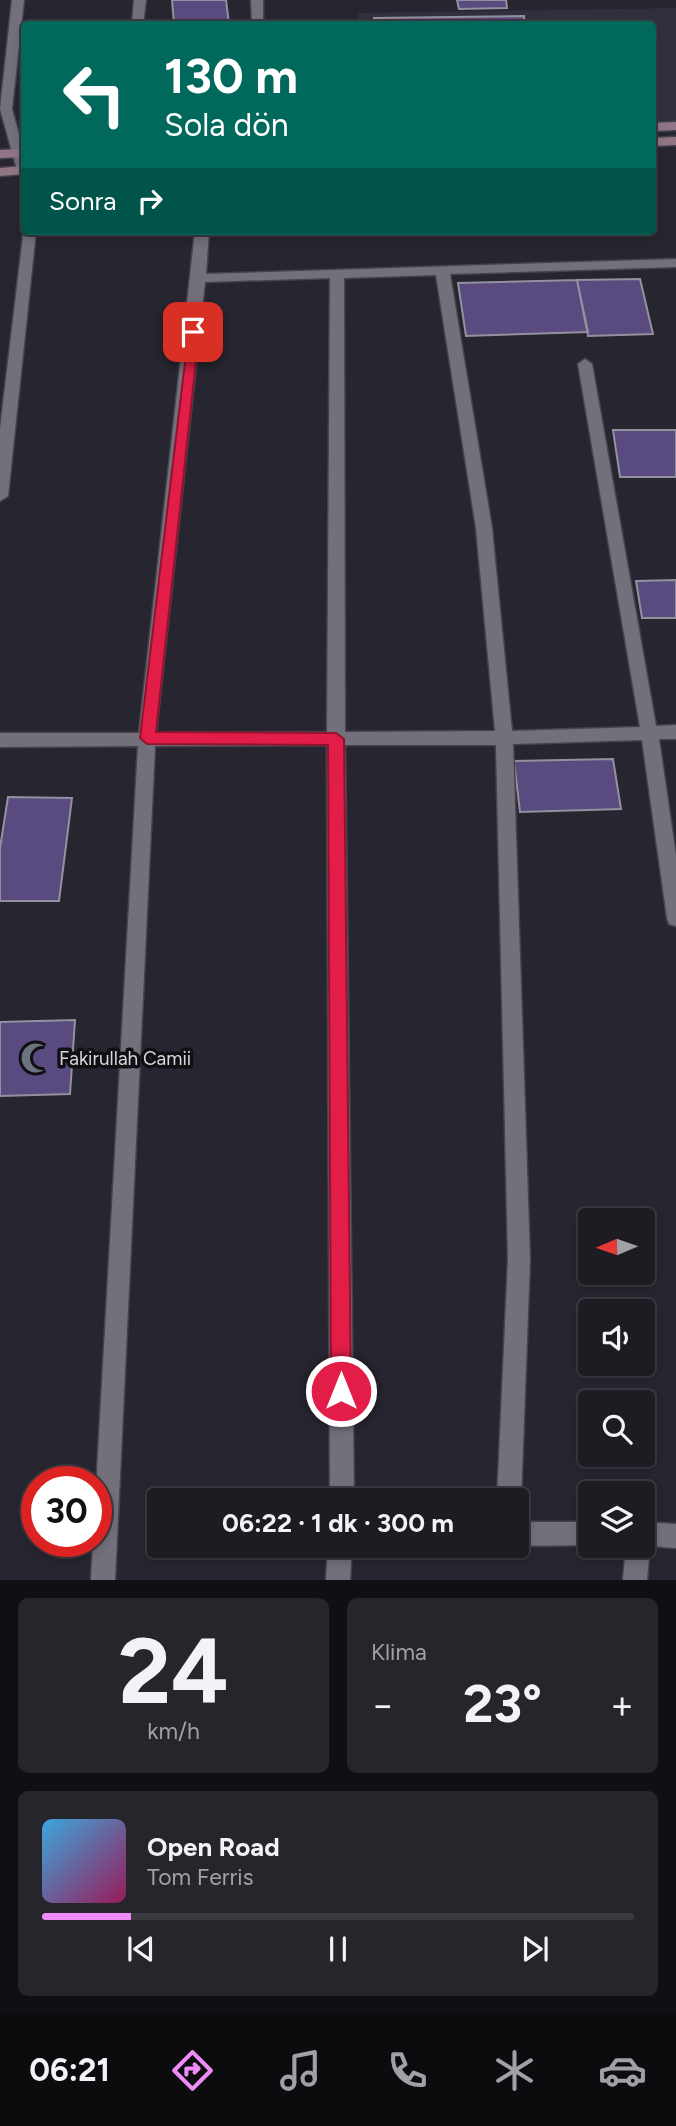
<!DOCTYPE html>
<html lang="tr">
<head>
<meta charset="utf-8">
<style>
  :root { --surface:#1d1c23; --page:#25252b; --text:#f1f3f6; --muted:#a0a1a6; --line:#3b3a41; --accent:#ef8bf7 }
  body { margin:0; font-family:Figtree,sans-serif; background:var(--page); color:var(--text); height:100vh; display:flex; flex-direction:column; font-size:26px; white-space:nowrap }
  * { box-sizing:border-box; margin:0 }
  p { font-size:23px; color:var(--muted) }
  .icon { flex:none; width:38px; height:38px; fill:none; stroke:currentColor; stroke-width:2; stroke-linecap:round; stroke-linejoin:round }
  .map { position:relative; height:1580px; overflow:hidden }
  .drawer { display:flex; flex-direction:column; gap:18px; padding:18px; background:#100f13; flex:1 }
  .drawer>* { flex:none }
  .hud { position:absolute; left:21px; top:21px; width:635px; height:214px; border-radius:7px; box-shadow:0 4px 10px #0003,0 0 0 2px var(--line); background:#00695c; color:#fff; overflow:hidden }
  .needle { width:46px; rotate:268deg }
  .controls { position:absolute; left:578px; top:1208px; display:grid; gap:14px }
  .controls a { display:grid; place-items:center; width:77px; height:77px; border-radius:7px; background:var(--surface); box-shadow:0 4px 10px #0003,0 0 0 2px var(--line); font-size:35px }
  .speed { position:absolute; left:21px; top:1466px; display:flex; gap:14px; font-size:35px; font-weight:700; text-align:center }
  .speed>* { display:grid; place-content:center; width:91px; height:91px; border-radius:50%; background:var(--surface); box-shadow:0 4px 10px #0003,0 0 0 2px var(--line); line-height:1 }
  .speed .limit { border:10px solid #d22; background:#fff; color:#111 }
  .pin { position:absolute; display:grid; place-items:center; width:60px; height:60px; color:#fff; margin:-30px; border-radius:14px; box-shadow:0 4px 10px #0006 }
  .me { position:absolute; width:77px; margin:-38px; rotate:0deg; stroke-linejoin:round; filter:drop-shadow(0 0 5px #0008) }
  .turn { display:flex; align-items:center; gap:24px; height:147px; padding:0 28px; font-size:32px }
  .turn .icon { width:91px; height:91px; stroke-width:2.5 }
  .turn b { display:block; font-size:49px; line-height:60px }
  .then { display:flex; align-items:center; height:66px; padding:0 28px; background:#0003; gap:14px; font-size:26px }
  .big { font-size:52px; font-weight:700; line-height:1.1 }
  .drawer .widget { flex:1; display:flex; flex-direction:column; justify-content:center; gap:10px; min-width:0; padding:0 24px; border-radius:10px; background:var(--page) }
  .drawer .dial { align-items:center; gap:0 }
  .dial b { font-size:91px; line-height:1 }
  .song { display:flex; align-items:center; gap:21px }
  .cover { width:84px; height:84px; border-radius:10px; background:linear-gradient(135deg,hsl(200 70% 55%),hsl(330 70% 35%)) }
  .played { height:7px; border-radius:4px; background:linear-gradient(90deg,var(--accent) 15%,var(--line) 15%) }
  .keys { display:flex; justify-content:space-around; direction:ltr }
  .heat { display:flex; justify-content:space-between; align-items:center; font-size:38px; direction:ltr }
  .drawer .tiles { flex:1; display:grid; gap:18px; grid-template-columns:1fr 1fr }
  .widget:last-child { grid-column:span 2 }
  .trip { position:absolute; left:147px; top:1488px; width:382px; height:70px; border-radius:7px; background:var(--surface); box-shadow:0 4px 10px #0003,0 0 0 2px var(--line); font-weight:700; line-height:70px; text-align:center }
  .dock { display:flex; height:112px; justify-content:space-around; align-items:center; background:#0c0b0e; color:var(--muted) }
  .dock .icon { width:49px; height:49px }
  .dock .active { color:var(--accent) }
  .dock b { font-size:32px; color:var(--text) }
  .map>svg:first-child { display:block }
</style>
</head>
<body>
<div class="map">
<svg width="676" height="1580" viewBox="0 0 676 1580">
  <rect width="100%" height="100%" fill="#27252f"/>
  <path fill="#312e3d" d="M676,8V122L653,123V24H359L358,13Z"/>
  <path fill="#594b7f" stroke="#94919e" stroke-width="2" d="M172,0H226L229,24H174Z
    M457,0H506L507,8L459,9Z
    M524,16L525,24H375L374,18Z
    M640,279L653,334L588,336L577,280Z
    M577,280L588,332L466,336L458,283Z
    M613,430H676V477H620Z
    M676,580V618H642L636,581Z
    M613,759L621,809L520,812L514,761Z
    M8,797L72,798L59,901H0V848Z
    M75,1020L70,1094L0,1096V1022Z"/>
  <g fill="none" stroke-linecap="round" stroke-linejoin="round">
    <g stroke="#44424a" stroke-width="3">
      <path id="minor" d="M12,0H24L12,109L24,153V177L18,173L0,109Z
        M134,0H146L143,24H132Z
        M251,0H263V24H252Z
        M24,228V231H36L8,496L0,501V429Z
        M195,231H209L206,274L676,259V267L450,274L492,528L512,731L640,727L578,364L585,359L592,364L656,726L676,725V739H659L676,856V926L669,924L667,918L642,740L513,744L530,1259L521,1500L516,1509V1500H497L508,1259L496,745H345L354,1500H330L327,745L155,746L115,1580H91L93,1542H96V1489L138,746L0,747V733H139ZM436,275L476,528L495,731L345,732L344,278ZM330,278L327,732L156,733L205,282Z
        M516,1522H590L591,1545L516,1546Z
        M642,1522L676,1524V1548L650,1546L647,1580H623L626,1545H642Z
        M328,1545H352L350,1580H326Z"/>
    </g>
    <g stroke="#44424a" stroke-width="3">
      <path id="secondary" d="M676,122V130L653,131V123Z
        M676,137V145L653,146V138Z
        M24,149V157L0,158V150Z
        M24,166V174L0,176V168Z"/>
    </g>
    <use href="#minor" fill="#73707c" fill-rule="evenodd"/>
    <use href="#secondary" fill="#907685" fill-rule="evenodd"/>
  </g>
  <path fill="#e11d48" stroke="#92132f" stroke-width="2" d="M189,329L199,332L156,732L336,733L344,739L351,1391L348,1398L341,1401L334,1398L331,1391L328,745L147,744L140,738Z"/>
  <defs>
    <g id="mosque-bare" transform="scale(2.415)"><path d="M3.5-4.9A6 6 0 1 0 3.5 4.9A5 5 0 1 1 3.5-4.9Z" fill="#6b7280" stroke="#100f13" stroke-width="2.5" paint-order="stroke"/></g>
  </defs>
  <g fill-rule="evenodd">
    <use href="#mosque-bare" x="36" y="1058"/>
  </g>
  <g text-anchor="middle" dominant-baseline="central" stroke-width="7" stroke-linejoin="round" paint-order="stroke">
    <g font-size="19" fill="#d8d7dd" stroke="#100f13" text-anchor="start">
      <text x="59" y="1058">Fakirullah Camii</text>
    </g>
  </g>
</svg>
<div class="controls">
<a><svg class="needle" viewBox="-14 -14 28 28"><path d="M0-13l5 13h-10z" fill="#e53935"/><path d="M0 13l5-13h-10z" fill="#a0a1a6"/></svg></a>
<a><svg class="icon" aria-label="sound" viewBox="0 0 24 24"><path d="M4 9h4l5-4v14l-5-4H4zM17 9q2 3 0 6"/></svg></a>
<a><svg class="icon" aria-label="search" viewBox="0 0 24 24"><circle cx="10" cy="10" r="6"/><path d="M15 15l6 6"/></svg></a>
<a><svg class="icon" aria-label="layers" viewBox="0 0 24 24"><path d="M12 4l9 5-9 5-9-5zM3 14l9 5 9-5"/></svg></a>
</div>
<div class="speed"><div class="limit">30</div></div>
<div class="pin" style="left:193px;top:332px;background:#d93025"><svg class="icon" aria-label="arrive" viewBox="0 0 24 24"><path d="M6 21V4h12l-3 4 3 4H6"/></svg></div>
<svg class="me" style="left:341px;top:1391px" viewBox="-20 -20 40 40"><circle r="17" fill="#e11d48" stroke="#fff" stroke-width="3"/><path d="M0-11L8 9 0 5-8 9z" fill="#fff"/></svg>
<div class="trip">06:22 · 1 dk · 300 m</div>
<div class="hud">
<div class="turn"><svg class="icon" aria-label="left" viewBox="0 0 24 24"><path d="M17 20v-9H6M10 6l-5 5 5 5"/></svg><div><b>130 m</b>Sola dön</div></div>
<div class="then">Sonra<svg class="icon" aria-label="right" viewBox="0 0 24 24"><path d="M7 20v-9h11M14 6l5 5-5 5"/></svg></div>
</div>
</div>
<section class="drawer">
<div class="tiles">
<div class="widget dial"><b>24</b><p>km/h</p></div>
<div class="widget"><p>Klima</p>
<div class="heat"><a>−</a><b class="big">23°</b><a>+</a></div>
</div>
<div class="widget">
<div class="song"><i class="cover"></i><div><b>Open Road</b><p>Tom Ferris</p></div></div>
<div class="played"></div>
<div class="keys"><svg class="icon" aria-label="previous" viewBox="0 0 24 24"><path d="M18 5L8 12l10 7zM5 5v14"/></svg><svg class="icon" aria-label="pause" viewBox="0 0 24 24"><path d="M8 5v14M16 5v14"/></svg><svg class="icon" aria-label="next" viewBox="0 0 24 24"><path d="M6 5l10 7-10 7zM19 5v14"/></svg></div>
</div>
</div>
</section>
<nav class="dock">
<b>06:21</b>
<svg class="icon active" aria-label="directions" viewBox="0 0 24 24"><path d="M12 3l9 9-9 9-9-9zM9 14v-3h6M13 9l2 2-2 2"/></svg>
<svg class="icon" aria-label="music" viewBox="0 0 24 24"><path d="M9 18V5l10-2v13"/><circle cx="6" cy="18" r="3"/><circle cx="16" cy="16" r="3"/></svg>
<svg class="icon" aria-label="phone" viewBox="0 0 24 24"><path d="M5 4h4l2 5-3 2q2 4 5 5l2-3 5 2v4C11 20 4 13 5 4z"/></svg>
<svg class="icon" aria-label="climate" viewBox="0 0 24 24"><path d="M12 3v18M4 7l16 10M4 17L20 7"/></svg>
<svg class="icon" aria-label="car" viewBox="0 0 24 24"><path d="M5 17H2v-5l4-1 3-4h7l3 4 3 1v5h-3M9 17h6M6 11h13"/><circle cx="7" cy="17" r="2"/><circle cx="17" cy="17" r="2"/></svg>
</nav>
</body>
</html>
